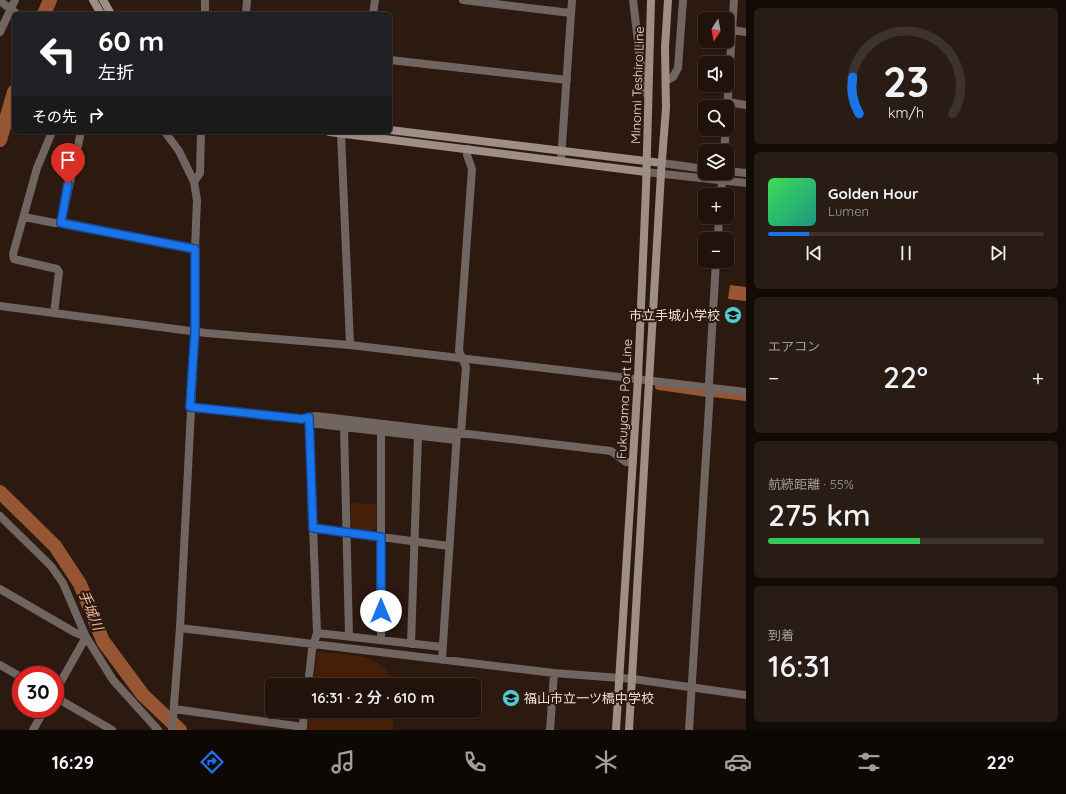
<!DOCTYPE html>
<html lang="ja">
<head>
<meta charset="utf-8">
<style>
  :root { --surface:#21130b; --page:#291c14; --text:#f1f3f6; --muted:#a29e9d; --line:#3e322c; --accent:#1a73e8 }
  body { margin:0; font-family:Quicksand,"Noto Sans JP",sans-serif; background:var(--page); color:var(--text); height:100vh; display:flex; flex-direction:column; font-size:15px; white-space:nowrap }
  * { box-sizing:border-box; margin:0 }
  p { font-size:13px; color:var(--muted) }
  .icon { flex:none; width:22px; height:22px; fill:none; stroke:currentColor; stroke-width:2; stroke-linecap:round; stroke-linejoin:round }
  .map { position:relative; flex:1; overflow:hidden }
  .panel { display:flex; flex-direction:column; gap:8px; padding:8px; background:#120a06; width:320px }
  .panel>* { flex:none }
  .guide { position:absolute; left:12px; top:12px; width:380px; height:122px; border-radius:6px; box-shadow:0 1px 3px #0004,0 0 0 1px var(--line); background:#202124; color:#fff; overflow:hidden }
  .needle { width:26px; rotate:191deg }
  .buttons { position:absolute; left:698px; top:12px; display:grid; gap:8px }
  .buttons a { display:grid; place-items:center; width:36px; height:36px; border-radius:6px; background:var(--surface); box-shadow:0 1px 3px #0004,0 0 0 1px var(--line); font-size:20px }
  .speed { position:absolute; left:12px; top:666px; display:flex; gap:8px; font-size:20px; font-weight:700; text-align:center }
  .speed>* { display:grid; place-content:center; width:52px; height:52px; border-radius:50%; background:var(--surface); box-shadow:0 1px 3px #0004,0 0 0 1px var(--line); line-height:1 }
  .speed .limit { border:6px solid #d22; background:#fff; color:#111 }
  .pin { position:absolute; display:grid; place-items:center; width:34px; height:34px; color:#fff; margin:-41px -17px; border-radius:50% 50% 50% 0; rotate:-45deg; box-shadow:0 0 4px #0007 }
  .pin .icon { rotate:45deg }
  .me { position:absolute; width:44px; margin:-22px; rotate:0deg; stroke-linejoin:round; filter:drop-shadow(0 0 3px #0008) }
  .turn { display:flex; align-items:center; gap:14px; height:84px; padding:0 20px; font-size:18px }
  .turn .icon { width:52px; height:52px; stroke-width:2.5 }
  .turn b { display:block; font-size:28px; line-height:34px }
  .then { display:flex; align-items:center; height:38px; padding:0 20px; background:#0003; gap:8px; font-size:15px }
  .big { font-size:30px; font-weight:600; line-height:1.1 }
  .panel .card { flex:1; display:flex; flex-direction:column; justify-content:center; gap:6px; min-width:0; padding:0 14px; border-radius:6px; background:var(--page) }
  .panel .dial { align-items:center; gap:0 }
  .dial svg { height:104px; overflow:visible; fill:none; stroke:var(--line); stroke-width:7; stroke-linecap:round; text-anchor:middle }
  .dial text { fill:var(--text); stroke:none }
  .song { display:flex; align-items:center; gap:12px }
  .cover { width:48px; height:48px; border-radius:6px; background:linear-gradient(135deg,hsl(130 70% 55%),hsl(170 70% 35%)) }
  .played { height:4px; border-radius:2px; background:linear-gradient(90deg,var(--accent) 15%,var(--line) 15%) }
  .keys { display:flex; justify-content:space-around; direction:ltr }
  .heat { display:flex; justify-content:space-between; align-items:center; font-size:22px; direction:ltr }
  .charge { height:6px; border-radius:3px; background:linear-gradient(90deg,#34c759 55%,var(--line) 0) }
  .trip { position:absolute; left:265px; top:678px; width:216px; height:40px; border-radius:6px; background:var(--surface); box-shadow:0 1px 3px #0004,0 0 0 1px var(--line); font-weight:600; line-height:40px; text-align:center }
  .dock { display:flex; height:64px; justify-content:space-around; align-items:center; background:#0d0804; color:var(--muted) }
  .dock .icon { width:28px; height:28px }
  .dock .active { color:var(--accent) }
  .dock b { font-size:18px; color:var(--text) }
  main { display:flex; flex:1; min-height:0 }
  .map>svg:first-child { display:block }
</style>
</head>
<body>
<main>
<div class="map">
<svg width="746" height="730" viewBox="0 0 746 730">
  <rect width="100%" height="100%" fill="#2c190f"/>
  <path fill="#461f08" d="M351,503L376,504L377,529C370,533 357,532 351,526Z
    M317,652C346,655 384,651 394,685H313Z
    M309,711H395L393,730H307Z"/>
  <path fill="#975633" d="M730,285L746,287V301L728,299Z"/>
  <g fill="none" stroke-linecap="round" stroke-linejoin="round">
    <path stroke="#975633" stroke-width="8" d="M659,386L708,393
      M713,393L746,397"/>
    <path stroke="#975633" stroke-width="14" d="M44,14L50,0
      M0,140L14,92
      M0,492L55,546L80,584L103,641L143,695L180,730"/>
    <path stroke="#706560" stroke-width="8" d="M463,0L571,13
      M633,0L643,83L648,97
      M0,1L17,14
      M205,14V0
      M246,14L247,0
      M373,14L375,0
      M732,30L746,32
      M0,32L15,0
      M390,60L567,80
      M666,81L673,77L678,68L683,0
      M728,102L746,105
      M727,111L734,0
      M52,132L37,168L13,254L14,259L18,260L57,269L59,272L54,313
      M165,132L179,151L194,182
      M341,133L350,345
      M724,151L726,129
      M561,160L572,0
      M721,195L722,180
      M24,217L55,223H66L195,249
      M61,223L81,132
      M718,239L719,217
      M190,407L302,419L316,416L611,451L626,462H633
      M309,423L456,440
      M344,427L349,636
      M461,433L466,367L459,351L472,169L467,155L468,149
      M0,516L51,566L63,583L86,637L113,680L158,730
      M313,528L449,546
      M0,589L74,632L86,637L55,692
      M180,628L554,673L633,679L746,695
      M317,633L442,647
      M381,640V432
      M411,644L418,436
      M442,659L457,433
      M0,665L21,677
      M308,685L312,650L317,633L309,417
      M55,697L112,730
      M174,709L303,727L304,711
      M33,730L45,709
      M172,730L180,628L195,331V249L197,200L194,182L200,173L201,132
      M550,730L554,673
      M689,730L710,391L709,382L716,261"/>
    <path stroke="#706560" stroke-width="8" d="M662,163L705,169
      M727,171L746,173
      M646,172L746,183
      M0,306L206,333L350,345L746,392"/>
    <path stroke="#9f8e85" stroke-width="8" d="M93,0L101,14
      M103,0L111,14
      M390,130L662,163
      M329,132L646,172
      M616,730L638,378L646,188L651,0
      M629,730L661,173L666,108L665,47L668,0"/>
  </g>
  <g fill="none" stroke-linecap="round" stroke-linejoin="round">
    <g stroke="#114b97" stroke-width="10">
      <path id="route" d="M68,184L61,223L195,249V331L190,407L302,419L309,417L313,528L381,537V611"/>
    </g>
    <use href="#route" stroke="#1a73e8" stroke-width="7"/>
  </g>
  <defs>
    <g id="school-disc" transform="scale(0.9)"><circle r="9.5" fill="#51ccd1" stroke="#2c190f"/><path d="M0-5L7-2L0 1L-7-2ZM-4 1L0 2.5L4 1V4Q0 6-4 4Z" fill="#111"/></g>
  </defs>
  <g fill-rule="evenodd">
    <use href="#school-disc" x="733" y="315"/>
    <use href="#school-disc" x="511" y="698"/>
  </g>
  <g text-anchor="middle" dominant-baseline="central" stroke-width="4" stroke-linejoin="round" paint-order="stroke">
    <g font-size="13" fill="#eee0da" stroke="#2c190f">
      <text transform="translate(637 85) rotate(-88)">Minomi Teshiro Line</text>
      <text transform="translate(624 399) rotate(-87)">Fukuyama Port Line</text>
    </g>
    <g font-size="13" fill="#eee0da" stroke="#2c190f" text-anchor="end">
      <text x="720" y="315">市立手城小学校</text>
      <text x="524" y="698" text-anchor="start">福山市立一ツ橋中学校</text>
    </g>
    <g font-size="14" font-style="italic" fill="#f6bd9f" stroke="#2c190f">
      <text transform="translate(91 610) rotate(68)">手城川</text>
    </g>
  </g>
</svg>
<div class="buttons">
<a><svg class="needle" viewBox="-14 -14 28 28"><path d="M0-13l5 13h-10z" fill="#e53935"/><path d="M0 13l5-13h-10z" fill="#a29e9d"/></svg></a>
<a><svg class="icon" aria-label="sound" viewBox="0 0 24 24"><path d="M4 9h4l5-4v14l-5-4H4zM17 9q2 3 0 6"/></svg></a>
<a><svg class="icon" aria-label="search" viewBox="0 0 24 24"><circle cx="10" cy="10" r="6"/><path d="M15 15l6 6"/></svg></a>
<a><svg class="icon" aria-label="layers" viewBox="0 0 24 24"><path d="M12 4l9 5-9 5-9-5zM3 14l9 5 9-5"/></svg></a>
<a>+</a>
<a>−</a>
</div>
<div class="speed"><div class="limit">30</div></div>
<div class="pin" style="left:68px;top:184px;background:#d93025"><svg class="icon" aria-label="arrive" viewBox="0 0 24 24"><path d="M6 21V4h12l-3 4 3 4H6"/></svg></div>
<svg class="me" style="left:381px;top:611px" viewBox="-20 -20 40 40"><circle r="19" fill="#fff"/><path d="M0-13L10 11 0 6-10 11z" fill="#1a73e8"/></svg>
<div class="trip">16:31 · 2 分 · 610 m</div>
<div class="guide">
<div class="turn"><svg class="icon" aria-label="left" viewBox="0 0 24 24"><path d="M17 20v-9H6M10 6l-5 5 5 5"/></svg><div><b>60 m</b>左折</div></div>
<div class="then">その先<svg class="icon" aria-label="right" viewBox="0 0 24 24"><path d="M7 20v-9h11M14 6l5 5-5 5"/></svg></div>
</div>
</div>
<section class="panel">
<div class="card dial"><svg viewBox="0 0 100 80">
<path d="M14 69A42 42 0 1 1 86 69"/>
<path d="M14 69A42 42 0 0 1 9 41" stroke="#1a73e8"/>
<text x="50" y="56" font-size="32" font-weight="700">23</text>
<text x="50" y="72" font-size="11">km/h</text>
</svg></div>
<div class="card">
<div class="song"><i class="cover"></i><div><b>Golden Hour</b><p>Lumen</p></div></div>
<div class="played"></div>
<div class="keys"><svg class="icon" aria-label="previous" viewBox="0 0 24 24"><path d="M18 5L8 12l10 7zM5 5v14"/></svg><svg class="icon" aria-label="pause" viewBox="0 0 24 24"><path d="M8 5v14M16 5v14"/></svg><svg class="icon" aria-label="next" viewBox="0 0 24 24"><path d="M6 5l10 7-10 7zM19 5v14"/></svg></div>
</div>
<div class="card"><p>エアコン</p>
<div class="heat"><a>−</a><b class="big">22°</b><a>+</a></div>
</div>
<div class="card"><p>航続距離 · 55%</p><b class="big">275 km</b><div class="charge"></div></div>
<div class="card"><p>到着</p><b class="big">16:31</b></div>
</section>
</main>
<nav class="dock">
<b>16:29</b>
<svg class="icon active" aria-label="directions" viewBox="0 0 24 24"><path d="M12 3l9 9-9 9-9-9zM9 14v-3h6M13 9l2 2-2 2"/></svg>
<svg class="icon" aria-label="music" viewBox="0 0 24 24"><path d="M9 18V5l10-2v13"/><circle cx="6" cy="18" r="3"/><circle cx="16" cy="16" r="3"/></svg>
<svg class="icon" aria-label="phone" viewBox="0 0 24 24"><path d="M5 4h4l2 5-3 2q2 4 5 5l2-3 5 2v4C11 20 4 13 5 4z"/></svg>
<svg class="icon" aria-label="climate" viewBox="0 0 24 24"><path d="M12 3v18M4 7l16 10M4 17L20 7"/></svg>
<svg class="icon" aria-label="car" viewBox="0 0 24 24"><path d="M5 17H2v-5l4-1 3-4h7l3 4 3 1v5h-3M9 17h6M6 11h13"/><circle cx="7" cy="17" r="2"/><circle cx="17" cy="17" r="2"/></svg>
<svg class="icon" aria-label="filters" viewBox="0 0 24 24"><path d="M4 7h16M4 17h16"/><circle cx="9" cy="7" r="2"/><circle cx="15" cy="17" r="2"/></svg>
<b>22°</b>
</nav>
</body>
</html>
